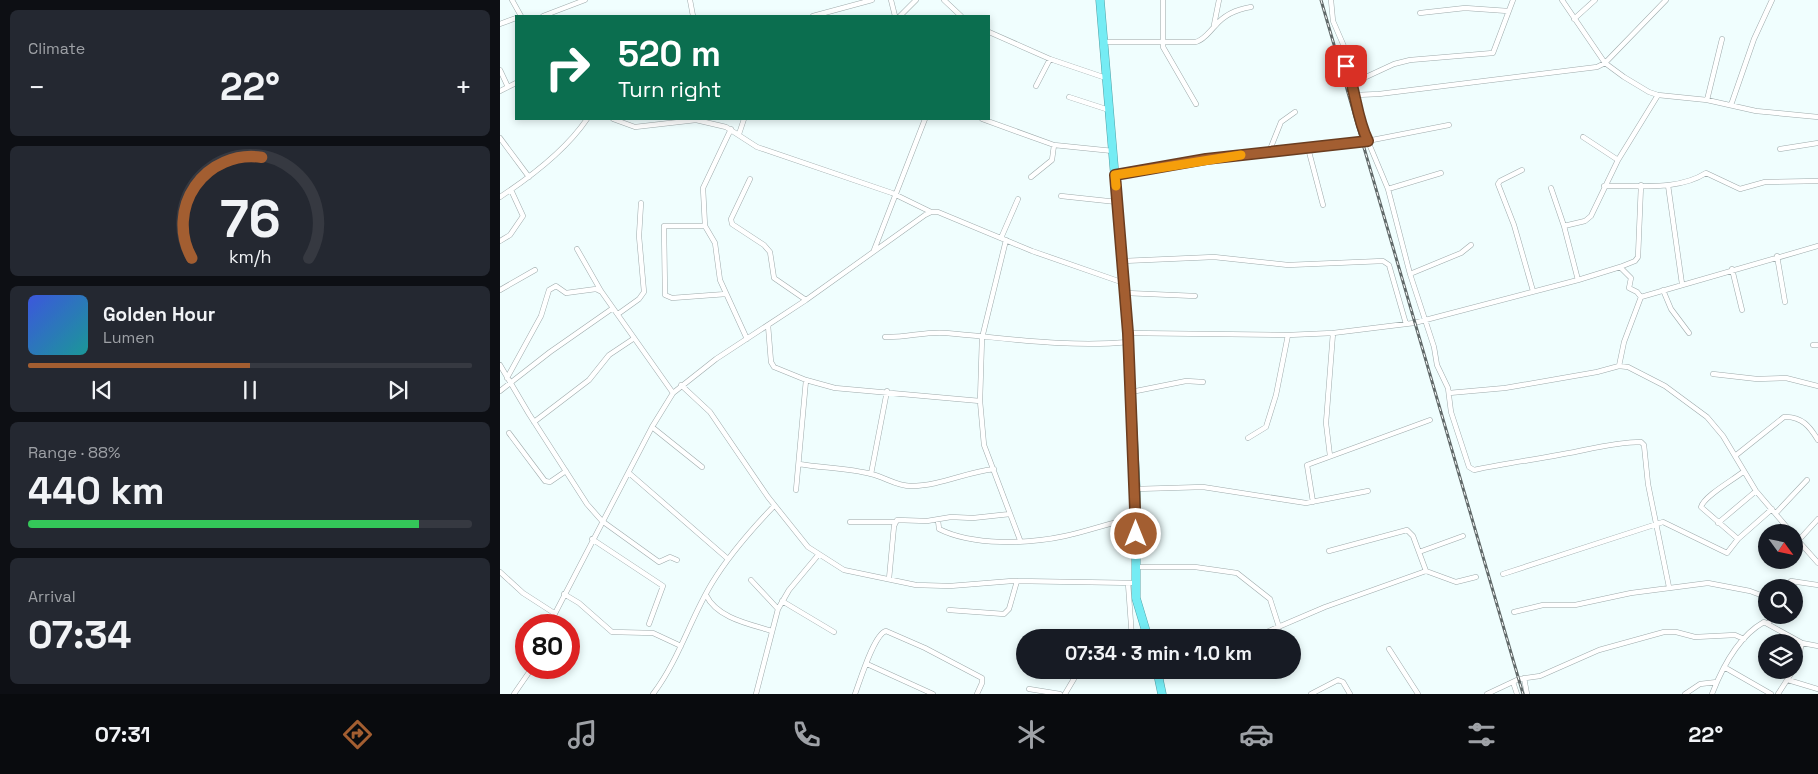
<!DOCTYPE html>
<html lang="en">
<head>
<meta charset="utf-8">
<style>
  :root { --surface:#171b24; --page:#242831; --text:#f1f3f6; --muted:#9ea1a6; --line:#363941; --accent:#a35e31 }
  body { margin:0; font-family:"Space Grotesk",sans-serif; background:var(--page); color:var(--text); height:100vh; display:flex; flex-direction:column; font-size:19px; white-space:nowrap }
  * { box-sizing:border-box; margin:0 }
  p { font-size:16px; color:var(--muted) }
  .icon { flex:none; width:28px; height:28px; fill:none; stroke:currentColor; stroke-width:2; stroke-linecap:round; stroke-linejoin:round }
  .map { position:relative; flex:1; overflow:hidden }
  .details { display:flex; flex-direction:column; gap:10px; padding:10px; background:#0d0f14; width:500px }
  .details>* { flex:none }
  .guide { position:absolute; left:15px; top:15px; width:475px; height:105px; border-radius:0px; box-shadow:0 2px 8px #0003; background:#0b6e4f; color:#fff; overflow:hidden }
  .needle { width:32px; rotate:123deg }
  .controls { position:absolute; left:1258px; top:524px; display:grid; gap:10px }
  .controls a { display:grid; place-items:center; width:45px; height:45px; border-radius:50%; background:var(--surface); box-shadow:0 2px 8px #0003; font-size:25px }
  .speed { position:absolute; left:15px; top:614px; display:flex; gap:10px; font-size:25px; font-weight:700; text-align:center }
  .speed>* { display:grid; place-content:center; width:65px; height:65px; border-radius:50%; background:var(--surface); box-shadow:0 2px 8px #0003; line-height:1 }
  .speed .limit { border:8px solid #d22; background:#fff; color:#111 }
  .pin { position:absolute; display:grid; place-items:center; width:42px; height:42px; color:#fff; margin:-21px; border-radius:10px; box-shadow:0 2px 8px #0006 }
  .me { position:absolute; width:55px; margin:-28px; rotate:0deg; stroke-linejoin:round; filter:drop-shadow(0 0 4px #0008) }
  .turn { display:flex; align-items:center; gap:18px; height:105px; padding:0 20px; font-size:22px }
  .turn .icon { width:65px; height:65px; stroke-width:2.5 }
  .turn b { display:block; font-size:35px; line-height:42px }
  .big { font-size:38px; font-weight:700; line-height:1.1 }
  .details .tile { flex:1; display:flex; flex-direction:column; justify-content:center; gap:8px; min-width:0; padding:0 18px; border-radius:8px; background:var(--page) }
  .details .dial { align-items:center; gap:0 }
  .dial svg { height:130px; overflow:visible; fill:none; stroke:var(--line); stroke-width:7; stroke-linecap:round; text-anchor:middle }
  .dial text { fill:var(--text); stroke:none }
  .song { display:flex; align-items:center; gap:15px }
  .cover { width:60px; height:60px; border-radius:8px; background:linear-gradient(135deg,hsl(230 70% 55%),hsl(180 70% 35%)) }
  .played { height:5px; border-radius:2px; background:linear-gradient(90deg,var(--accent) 50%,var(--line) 50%) }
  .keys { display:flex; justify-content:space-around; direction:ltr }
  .heat { display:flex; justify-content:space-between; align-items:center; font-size:28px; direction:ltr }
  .charge { height:8px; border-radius:4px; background:linear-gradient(90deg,#34c759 88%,var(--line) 0) }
  .trip { position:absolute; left:516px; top:629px; width:285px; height:50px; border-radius:25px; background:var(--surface); box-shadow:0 2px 8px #0003; font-weight:700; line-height:50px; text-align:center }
  .dock { display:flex; height:80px; justify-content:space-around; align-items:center; background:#090b0e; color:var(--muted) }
  .dock .icon { width:35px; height:35px }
  .dock .current { color:var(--accent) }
  .dock b { font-size:22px; color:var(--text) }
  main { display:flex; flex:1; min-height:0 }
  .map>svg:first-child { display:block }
</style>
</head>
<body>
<main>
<section class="details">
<div class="tile"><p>Climate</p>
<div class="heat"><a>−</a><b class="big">22°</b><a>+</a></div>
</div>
<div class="tile dial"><svg viewBox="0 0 100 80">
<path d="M14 69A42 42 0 1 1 86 69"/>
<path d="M14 69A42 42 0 0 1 57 7" stroke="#a35e31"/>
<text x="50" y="56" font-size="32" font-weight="700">76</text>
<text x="50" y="72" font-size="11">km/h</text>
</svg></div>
<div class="tile">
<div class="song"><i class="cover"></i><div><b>Golden Hour</b><p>Lumen</p></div></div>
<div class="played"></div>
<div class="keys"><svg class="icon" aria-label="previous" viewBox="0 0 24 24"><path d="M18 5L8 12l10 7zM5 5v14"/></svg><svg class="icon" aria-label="pause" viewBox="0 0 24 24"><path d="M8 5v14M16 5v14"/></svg><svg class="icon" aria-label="next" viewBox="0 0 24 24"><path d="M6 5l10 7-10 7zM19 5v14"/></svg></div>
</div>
<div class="tile"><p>Range · 88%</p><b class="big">440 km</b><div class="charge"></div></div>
<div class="tile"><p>Arrival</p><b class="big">07:34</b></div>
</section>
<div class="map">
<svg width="1318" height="694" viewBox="0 0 1318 694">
  <rect width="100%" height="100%" fill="#f0fefe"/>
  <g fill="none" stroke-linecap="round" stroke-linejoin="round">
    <g stroke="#9eaaab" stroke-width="5.5">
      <path id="street" d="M12,0L21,16
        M190,0L193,16
        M391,0L395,16
        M444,0L461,16
        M663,0V47L696,104
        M831,0L833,21L846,51V66L855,90L862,127L888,189L910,274L934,347L937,365L948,388L951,412L969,467L974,470C1011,462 1048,458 1084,450C1103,446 1122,442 1141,442L1144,445L1148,484L1169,587
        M1062,0L1105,63L1124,77L1149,92L1158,95L1207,100L1256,111L1318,117
        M920,13L965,8L1008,11
        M43,16L85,0
        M313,16L372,0
        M400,16L416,0
        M1074,19L1095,0
        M0,24L16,18
        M714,25L719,0
        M489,32L550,59L606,78
        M604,42H696C705,39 708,33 715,26C724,15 738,9 751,7
        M0,70L8,87
        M853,83L894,64L910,60L993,53L1013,0
        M536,86L550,59
        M0,91L16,83
        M856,95L879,94L1097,67L1105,63L1166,0
        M569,97L609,110
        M1207,100L1222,39
        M1231,105L1254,39L1272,0
        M113,119L135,127L196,120L226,127L257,147L392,193L431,212
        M482,119L554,145L613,151
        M231,129L203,188L205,226L215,243L220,280L247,339
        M239,134L244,119
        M1083,137L1118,160
        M0,138L29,177
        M808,148L823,205
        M1280,149L1318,143
        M769,152L781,122L795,112
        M1022,170L1000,181L998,184L1014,225L1033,291
        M615,175L706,159L862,142L949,125
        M531,177L552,160L554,145
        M250,179L231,219L232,224L264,245L270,252L274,278L306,300
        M1168,185L1182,284
        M1104,186C1138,185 1178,191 1206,173L1240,189L1265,182L1318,181
        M1051,188L1064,226L1078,280
        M888,189L941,173
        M561,196L617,202
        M0,197C32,176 66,150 87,119
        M205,226H164L165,295L172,298L226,294
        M1064,226L1085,221L1091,216L1118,160L1158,95
        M501,238L518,199
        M506,240L482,338L480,401L484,445L520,540
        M0,241L10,235L23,216L11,190
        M77,249L101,291L173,393
        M374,250L425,119
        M1277,256L1285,302
        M623,261L714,257L788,265L883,261L889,265L906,324
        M1120,267L1131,278L1129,288L1137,292L1141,297
        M1232,269L1242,310
        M910,274L961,253L971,245
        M0,290L35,270
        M1163,290L1171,309L1189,333
        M626,293L695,296
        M118,314L139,299L144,292L139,236L141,203
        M268,325L271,362L274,367L306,380L335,388L480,401
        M628,333L788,335L833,333L914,323L1078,280L1120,267L1135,261L1138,257L1141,185
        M385,337C406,338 426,331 446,333C507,338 568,348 629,342
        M1313,345H1318
        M0,365L29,414L87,504L102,521L159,562L170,557L177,560
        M1119,366L1124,342L1141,297L1318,246
        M1213,374L1257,379L1286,378L1318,386
        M7,378L41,316L49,290L56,286L66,293L96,289L100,291
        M181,385L210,412L268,497L308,547L344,570L416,585L450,586L512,581L636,583
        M0,391L50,352L113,308
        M631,392L686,381L703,382
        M949,393L1005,388L1097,372L1119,366L1128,367L1165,386L1207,417L1223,436L1256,491L1291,532
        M34,422L89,380L109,355L133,339
        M152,427L202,467
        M9,433L45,481L50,482L66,471
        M748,438L766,427L776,395L788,335
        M830,456L826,423L833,333
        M1235,456L1284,417C1302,416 1310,427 1318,440
        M299,464C322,468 348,468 371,474C385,477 396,486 411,486C440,486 466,472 494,469
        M129,473L228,559
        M371,474L387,391
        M636,489L703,487L806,503L868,491
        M296,490L306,380
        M813,502L807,465L930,420
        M1276,513L1307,480
        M438,520L439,529C473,546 528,544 565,536C589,531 611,522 636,518
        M350,522H396
        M1218,523L1256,491
        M1294,536L1318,563
        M92,539L163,586L149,624
        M1238,539L1201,507C1204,496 1233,480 1243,472
        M1298,541L1318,519
        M829,551L907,530L913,536L926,571
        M919,552L963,536
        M636,567H695L737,573L770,599L779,627
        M0,572L23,593L54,613
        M1003,574L1163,522L1227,553L1238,539L1272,509
        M389,579L394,526L397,520L427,521L451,517L473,518L510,514
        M251,580L278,609
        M628,583L632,638
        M1284,588L1291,581L1318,585
        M64,594L79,603L112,632L153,633L181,646
        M206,595C217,618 249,624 272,631
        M282,601L334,632
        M449,610L504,614L509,609L517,581
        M1014,612L1043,605H1075L1131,593L1208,583L1250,591L1266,597
        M1269,623L1272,615
        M49,625L152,427L173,393L216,359L306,300L425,215L431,212H438L532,251L624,283
        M723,638L729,635L762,634L825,607L926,571L956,582L976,577
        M889,649L918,694
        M367,664L433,694
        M1224,667L1271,694
        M1024,678L1027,694
        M659,679L674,670
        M1288,680L1318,689
        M1013,682L1017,694
        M529,689L560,694
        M14,694L32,668
        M153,694C179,660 190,619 212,583C229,555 251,530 274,506
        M256,694L278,609L289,590L319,554
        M355,694C360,681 374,634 386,631L425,648L482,678V683L477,694
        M565,694L578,672L585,670
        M811,694L838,680L843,682L850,694
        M987,694L1019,679L1040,676L1099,650L1164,632H1176L1195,637L1235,635L1244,639
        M1185,694L1200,684L1217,682
        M1212,694C1222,668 1239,636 1264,622L1302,643L1318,646
        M1278,694L1296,666L1302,643"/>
    </g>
    <g stroke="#52a1a6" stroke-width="9">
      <path id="highway" d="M600,0L628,333L636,489V598L648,638
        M657,670L662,694"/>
    </g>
    <use href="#street" stroke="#fff" stroke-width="4.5"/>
    <use href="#highway" stroke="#75ecf4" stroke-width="8"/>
    <g stroke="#616a6a" stroke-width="3">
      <path id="rail" d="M821,0L1023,694"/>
    </g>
    <use href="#rail" stroke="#fff" stroke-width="1" stroke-dasharray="4" stroke-linecap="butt"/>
  </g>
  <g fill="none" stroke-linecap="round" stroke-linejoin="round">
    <g stroke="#6a3d20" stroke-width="12">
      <path id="route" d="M636,534L628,333L615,175L706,159L868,141C856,117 856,90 846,66"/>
    </g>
    <use href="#route" stroke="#a35e31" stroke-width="9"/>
    <path stroke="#f59e0b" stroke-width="9" d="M616,186L615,175L741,155"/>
  </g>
</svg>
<div class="controls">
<a><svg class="needle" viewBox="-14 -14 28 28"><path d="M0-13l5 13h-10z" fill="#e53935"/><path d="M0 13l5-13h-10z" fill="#9ea1a6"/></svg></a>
<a><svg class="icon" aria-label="search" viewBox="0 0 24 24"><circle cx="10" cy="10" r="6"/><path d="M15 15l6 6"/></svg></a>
<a><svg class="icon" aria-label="layers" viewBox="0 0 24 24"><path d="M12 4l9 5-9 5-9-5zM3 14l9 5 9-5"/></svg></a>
</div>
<div class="speed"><div class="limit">80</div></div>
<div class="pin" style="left:846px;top:66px;background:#d93025"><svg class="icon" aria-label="arrive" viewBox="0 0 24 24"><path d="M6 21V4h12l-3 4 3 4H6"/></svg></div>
<svg class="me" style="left:636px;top:534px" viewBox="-20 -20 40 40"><circle r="17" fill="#a35e31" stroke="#fff" stroke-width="3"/><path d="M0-11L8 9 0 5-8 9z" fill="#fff"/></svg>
<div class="trip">07:34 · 3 min · 1.0 km</div>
<div class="guide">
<div class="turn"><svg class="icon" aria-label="right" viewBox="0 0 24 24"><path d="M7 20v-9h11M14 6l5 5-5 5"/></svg><div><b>520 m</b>Turn right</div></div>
</div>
</div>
</main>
<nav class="dock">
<b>07:31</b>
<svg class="icon current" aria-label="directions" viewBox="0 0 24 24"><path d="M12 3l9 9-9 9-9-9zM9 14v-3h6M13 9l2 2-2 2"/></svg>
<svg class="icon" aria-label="music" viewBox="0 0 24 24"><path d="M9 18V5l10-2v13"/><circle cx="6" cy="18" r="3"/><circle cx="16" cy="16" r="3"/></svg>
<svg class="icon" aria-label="phone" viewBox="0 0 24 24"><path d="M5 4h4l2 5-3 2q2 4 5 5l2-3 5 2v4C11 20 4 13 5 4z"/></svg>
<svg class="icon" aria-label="climate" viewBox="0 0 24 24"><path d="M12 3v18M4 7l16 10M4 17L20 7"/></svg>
<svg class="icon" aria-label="car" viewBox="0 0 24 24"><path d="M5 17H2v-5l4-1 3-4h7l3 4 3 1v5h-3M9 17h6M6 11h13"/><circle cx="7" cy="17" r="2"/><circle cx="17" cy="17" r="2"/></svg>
<svg class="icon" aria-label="filters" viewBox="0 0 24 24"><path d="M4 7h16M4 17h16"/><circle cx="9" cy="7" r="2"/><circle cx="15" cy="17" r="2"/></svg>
<b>22°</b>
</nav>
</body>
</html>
